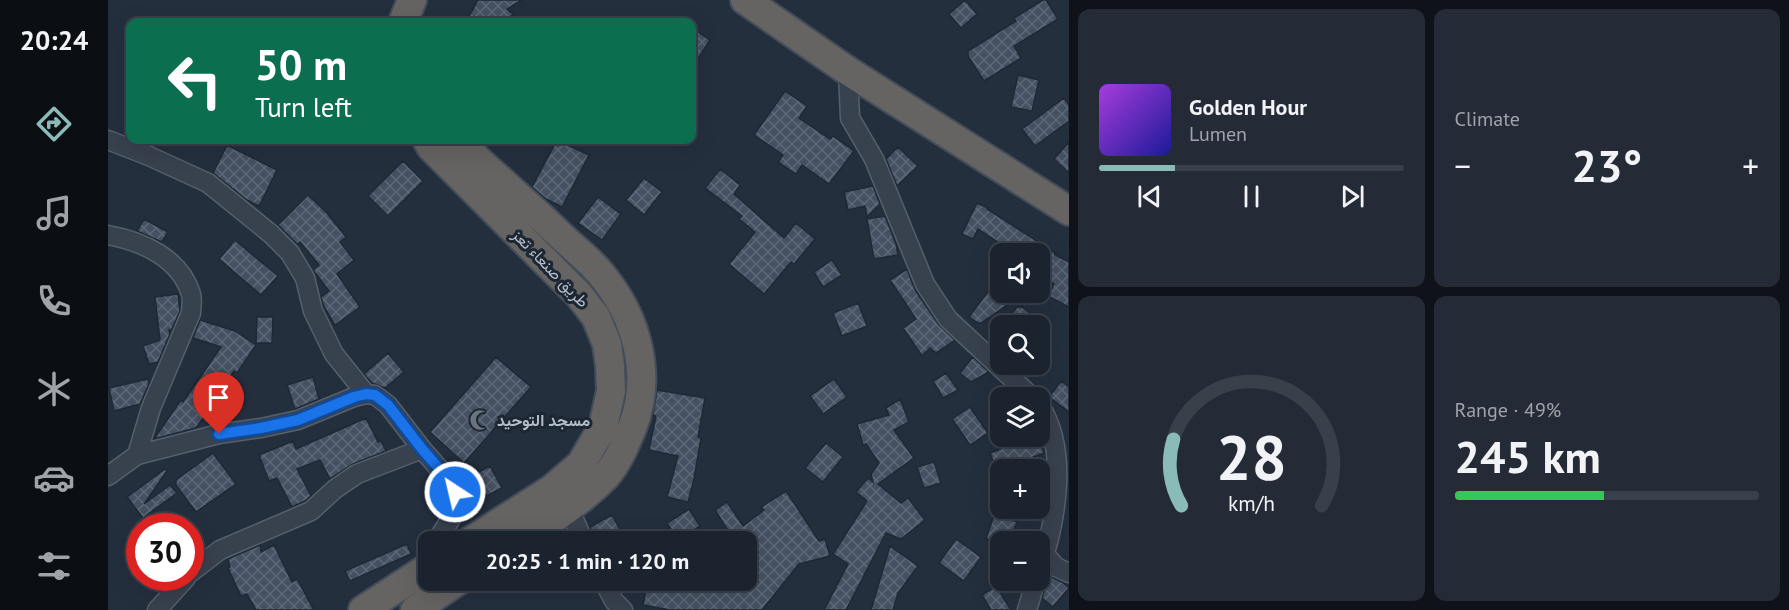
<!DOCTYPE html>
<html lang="en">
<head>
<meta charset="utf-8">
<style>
  :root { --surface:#1b232e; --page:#242b36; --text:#f1f3f6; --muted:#a0a4aa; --line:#39404a; --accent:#8bbbb9 }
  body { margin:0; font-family:"PT Sans",Vazirmatn,sans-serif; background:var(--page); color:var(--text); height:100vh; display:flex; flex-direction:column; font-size:22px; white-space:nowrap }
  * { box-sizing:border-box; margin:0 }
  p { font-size:20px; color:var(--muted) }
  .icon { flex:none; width:33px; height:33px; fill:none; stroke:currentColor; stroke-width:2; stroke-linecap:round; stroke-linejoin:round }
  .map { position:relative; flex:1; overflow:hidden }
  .sheet { display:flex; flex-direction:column; gap:9px; padding:9px; background:#0f1319; width:720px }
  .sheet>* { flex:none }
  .hud { position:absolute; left:18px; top:18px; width:570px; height:126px; border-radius:12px; box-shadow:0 6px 24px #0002,0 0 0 2px var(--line); background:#0b6e4f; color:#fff; overflow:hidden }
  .buttons { position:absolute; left:882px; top:243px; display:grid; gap:12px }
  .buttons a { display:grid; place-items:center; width:60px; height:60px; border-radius:12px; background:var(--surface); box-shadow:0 6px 24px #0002,0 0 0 2px var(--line); font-size:30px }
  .speed { position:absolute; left:18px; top:513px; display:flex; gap:12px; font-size:30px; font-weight:700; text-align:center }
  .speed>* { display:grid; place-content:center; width:78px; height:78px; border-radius:50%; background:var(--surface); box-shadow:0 6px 24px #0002,0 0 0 2px var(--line); line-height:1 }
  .speed .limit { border:9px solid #d22; background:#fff; color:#111 }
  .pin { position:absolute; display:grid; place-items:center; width:51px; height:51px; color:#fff; margin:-62px -26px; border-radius:50% 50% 50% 0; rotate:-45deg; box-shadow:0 0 6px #0007 }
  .pin .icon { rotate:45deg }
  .me { position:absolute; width:66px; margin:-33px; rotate:325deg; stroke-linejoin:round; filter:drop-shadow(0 0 4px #0008) }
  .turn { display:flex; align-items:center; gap:21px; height:126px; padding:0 30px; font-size:27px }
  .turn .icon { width:78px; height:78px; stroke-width:2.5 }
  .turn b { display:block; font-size:42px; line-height:51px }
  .big { font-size:45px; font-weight:700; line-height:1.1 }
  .sheet .tile { flex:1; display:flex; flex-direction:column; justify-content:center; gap:9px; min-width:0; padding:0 21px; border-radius:12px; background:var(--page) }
  .sheet .dial { align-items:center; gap:0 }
  .dial svg { height:156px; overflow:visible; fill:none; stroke:var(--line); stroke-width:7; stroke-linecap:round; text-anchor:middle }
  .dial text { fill:var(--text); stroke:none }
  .song { display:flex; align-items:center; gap:18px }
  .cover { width:72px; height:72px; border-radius:9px; background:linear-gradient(135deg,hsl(280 70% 55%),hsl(240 70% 35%)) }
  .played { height:6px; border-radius:3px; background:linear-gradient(90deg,var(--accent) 25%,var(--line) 25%) }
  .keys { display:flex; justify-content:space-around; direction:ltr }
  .heat { display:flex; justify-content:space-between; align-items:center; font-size:33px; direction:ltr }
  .charge { height:9px; border-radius:4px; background:linear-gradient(90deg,#34c759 49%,var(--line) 0) }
  .sheet .tiles { flex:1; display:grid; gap:9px; grid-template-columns:repeat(2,1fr) }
  .trip { position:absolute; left:310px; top:531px; width:339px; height:60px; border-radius:12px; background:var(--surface); box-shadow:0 6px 24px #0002,0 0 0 2px var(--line); font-weight:700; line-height:60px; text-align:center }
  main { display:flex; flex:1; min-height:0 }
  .menu { display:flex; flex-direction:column; width:108px; justify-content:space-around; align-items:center; background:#0b0e12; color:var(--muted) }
  .menu .icon { width:42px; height:42px }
  .menu .current { color:var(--accent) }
  .menu b { font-size:27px; color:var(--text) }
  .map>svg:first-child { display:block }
</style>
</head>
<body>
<main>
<nav class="menu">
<b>20:24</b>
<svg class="icon current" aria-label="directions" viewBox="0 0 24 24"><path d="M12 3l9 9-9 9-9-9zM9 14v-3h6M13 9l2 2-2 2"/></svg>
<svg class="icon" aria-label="music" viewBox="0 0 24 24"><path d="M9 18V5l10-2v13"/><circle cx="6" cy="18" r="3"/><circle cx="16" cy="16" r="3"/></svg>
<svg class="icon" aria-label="phone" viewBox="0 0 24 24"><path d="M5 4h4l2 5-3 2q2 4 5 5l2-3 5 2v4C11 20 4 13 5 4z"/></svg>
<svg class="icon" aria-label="climate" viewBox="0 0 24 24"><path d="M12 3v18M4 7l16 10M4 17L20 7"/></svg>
<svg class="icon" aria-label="car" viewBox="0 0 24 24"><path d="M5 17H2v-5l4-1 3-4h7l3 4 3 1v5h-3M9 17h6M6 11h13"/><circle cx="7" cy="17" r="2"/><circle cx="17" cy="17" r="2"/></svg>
<svg class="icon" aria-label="filters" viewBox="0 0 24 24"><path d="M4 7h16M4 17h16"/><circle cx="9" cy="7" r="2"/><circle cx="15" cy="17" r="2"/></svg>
</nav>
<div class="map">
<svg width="961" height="610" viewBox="0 0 961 610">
  <defs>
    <pattern id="building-cross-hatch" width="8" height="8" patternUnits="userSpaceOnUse" patternTransform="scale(1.5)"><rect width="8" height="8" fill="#455162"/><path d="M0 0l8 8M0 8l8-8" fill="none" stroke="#5d6877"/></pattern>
  </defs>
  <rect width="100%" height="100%" fill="#242f3e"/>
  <path fill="url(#building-cross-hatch)" stroke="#1f2835" stroke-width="1.5" d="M370,0H414L399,9L405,14L398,22H358Z
    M857,0L869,14L853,28L841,14Z
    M935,0H938L950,19L906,46L913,58L876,81L860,56V51L908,21L906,18Z
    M584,28L602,40L584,68Z
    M910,75L931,80L924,111L903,107Z
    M677,91L699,106L691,118L722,139L725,136L746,151L721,184L694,165L688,174L670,162L675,155L646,135Z
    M956,98L961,105V121L927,146L914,129Z
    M449,140L481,155L454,207L438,199L424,187Z
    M961,142V173L946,159Z
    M119,145L169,170L151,206L139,200L105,173Z
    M790,147L810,166L789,186L778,159Z
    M295,161L315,181L280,216L260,196Z
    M612,169L632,185L626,194L676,238L688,223L707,239L686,264L683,262L656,294L621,264L647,232L631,219L634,216L597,188Z
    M536,178L554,192L536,215L518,200Z
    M765,186L772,204L759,217L757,206L740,210L736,192Z
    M200,195L219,213L238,237L232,242L246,260L229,274L252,307L227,325L216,307L213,297L221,291L205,270L211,265L192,242L189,244L170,225Z
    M490,197L513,214L494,240L470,223Z
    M869,203L880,208L879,209L949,254H946L961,262V307L940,296L946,284L932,275V254H908L870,229L865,239L854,234Z
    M777,216L788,244L790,255L766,259L759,219Z
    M36,219L60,232L54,242L29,231Z
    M127,240L170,276L153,295L111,259Z
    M724,260L734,275L715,287L706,272Z
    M799,269L807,290L831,325L847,340L828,353L822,348L814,356L795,328L808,319L782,280Z
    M884,286L905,301L873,323H870L861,317Z
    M70,294L72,311L63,331L61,330L62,334L50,362L41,364L35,346L52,340L47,297Z
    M750,303L759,326L734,336L725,313Z
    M909,307H914L940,326H893Z
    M149,317H165L164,343H148Z
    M92,320L127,331L148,345L129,373L126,371L95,416L96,417L88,428L46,439L73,400L75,402L113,347L85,338Z
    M280,353L296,372L277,388L264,383L256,374Z
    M388,357L423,387L356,463L322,432Z
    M865,357L881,372L863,382L852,373Z
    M838,373L850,390L835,398L825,381Z
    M205,377L211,399L187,409L179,385Z
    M40,379L41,384L32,404L6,411L1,388Z
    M726,379L739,397L715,414L702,396Z
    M953,381L961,387V412L941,397Z
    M549,390L597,398L590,437L593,438L586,479L580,502L559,497L570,456L541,450L548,416L545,415Z
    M792,399L801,422L786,430L806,458L770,484L793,503L800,498L817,520L793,539L778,533L738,610H716L740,564L725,554L759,501L748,492L760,478L765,482L763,474L771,463L758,444L755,445L749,424L781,415L778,408Z
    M862,407L880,433L862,445L844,419Z
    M258,418L270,442L273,441L278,451L245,464L222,479L212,460L189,469L203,496L197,501L184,507L169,478L161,481L151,455L185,441L188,449Z
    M926,436H931L936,453L889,471L882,453Z
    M718,443L735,457L715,482L697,468Z
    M105,453L128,484L88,512L68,485V480Z
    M826,462L833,483L816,488L809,467Z
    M382,466L394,488L361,505L354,481Z
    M57,469L59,471L36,504L62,485L69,493L35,518L19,497Z
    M678,491L711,541L717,539L722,556L691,564L654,610H562L535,605L540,580L581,588L577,580H639V542H627L607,510L619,502L635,526L656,510L653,507Z
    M581,509L592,526L570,540L559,523Z
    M504,515L519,542H487L482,527Z
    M886,515L909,522L903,537L908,542H892V544L878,539Z
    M848,539L873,557L856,581L831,563Z
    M299,544L303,554L242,581L237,571Z
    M152,545L153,552L166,545L184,582L189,579L206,610H148L139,594L133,596L120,568L122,567L120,559Z
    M782,546L810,566L790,593L785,610H763Z
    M943,577L954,582L961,588L945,607L934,598L939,581Z
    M888,586L903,610H883L874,595Z"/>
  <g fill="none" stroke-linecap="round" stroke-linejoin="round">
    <g stroke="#565f6c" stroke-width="21">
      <path id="minor" d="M740,71L742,118L766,159L817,284L840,319L925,398
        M0,140L41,156L100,183L163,234L182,253L197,278L205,311L226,354L258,394
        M0,235C34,241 72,258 83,294C85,300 83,307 83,313L43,408L29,455
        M932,406C961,451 948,521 932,570
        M0,476L29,455L111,434L153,428L190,420L246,397L258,394L267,395L280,405L314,449L341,480L347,492L348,503L342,520L328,542
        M461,508L476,542
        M937,554L948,567L961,573
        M82,573L112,550L203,511L227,489L249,474L314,449
        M495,580L506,601L515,610
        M49,610L78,578
        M919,610L928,580"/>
    </g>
    <g stroke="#434c59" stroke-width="32">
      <path id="trunk" d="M637,0L740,71L961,211
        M295,22L304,0
        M319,140L323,147L471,295L488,317L499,344L502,366L503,391L495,427L473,464L444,489L361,542
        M351,140L369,159C396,184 424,208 450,233C464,247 481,259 493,274C529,317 545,375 524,428C517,445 510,462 498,476C472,503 441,521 410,542
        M255,610L321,567
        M307,610L351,580"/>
    </g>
    <use href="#minor" stroke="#38414e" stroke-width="18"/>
    <use href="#trunk" stroke="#656462" stroke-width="28"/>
  </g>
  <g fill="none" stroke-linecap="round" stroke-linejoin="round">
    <g stroke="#114b97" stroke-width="15">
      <path id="route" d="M111,434L153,428L190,420L246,397L258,394L267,395L280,405L314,449L341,480L347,492"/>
    </g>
    <use href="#route" stroke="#1a73e8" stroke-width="10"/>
  </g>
  <defs>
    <g id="mosque-bare" transform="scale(1.62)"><path d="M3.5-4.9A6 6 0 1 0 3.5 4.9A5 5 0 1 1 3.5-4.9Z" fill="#6b7280" stroke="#1d2633" stroke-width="2.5" paint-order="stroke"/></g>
  </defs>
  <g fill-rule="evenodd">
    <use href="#mosque-bare" x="372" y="420"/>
  </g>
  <g text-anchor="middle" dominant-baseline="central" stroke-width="6" stroke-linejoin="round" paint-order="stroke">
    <g font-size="16" fill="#b4bcc9" stroke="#1d2633">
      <text transform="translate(443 268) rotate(46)">طريق صنعاء تعز</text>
    </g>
    <g font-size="16" font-weight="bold" fill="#b4bcc9" stroke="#1d2633" text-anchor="start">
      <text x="389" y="420">مسجد التوحيد</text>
    </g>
  </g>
</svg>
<div class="buttons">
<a><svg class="icon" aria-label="sound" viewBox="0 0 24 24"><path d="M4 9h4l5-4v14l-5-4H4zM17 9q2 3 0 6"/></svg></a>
<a><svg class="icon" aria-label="search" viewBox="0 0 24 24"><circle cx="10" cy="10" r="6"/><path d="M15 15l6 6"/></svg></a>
<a><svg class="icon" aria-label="layers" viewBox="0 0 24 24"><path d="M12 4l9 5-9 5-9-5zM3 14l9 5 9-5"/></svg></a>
<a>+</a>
<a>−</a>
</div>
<div class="speed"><div class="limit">30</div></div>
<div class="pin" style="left:111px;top:434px;background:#d93025"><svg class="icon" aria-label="arrive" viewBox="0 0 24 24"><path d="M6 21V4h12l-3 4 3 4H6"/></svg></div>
<svg class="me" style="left:347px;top:492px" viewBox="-20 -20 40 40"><circle r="17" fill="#1a73e8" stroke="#fff" stroke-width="3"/><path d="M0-11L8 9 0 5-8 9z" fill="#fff"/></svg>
<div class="trip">20:25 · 1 min · 120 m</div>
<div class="hud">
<div class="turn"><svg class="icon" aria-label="left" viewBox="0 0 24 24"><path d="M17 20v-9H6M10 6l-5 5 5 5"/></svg><div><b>50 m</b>Turn left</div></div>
</div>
</div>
<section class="sheet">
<div class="tiles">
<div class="tile">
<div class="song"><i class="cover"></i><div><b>Golden Hour</b><p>Lumen</p></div></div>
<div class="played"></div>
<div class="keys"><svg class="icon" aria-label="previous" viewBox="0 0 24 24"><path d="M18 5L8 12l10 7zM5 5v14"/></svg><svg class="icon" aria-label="pause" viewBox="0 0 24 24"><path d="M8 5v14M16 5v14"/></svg><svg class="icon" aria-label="next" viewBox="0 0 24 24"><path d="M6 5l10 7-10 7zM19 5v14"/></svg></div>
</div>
<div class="tile"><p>Climate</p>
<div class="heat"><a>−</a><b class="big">23°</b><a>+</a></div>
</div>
<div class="tile dial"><svg viewBox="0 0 100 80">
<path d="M14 69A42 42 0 1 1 86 69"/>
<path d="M14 69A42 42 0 0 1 10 35" stroke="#8bbbb9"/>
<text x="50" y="56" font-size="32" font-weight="700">28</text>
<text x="50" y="72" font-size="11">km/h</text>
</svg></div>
<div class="tile"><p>Range · 49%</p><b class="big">245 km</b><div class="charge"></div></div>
</div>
</section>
</main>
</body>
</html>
